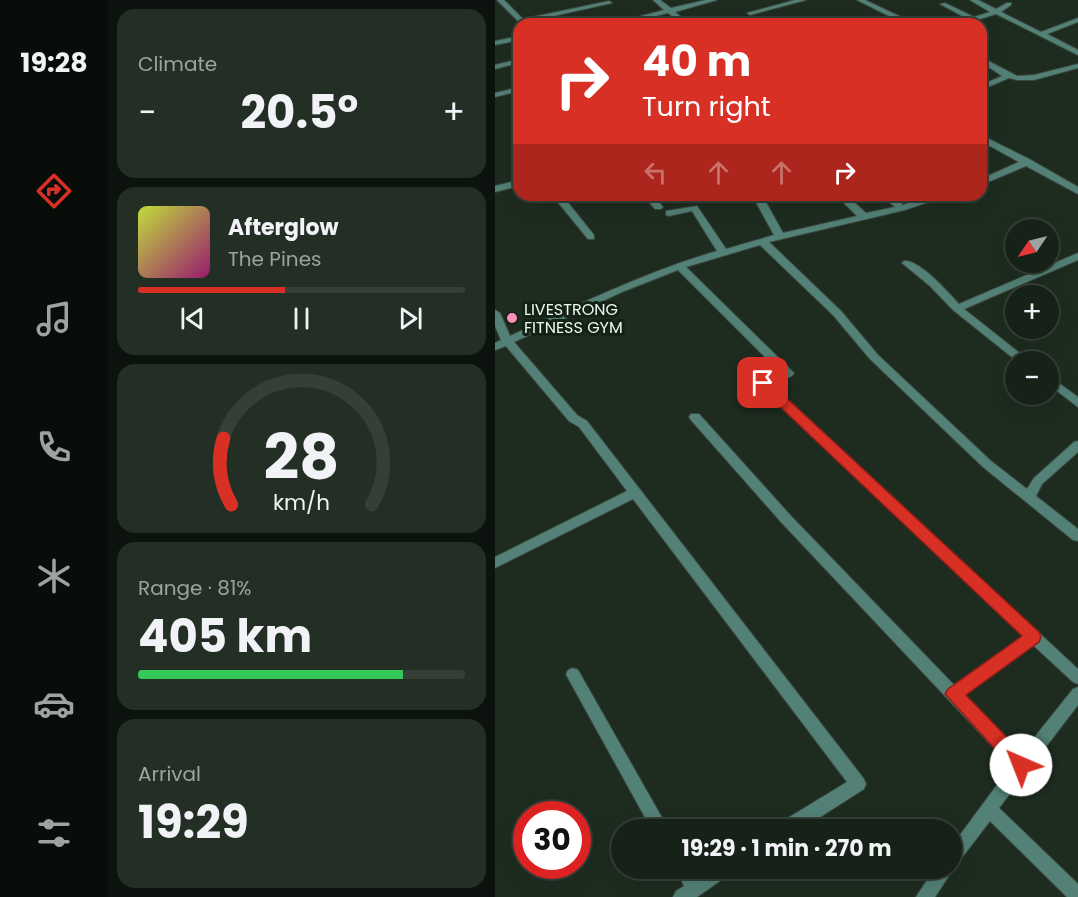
<!DOCTYPE html>
<html lang="en">
<head>
<meta charset="utf-8">
<style>
  :root { --surface:#162118; --page:#232e25; --text:#f1f3f6; --muted:#9ea3a2; --line:#353e37; --accent:#d93025 }
  body { margin:0; font-family:Poppins,sans-serif; background:var(--page); color:var(--text); height:100vh; display:flex; flex-direction:column; font-size:22px; white-space:nowrap }
  * { box-sizing:border-box; margin:0 }
  p { font-size:20px; color:var(--muted) }
  .icon { flex:none; width:33px; height:33px; fill:none; stroke:currentColor; stroke-width:2; stroke-linecap:round; stroke-linejoin:round }
  .map { position:relative; flex:1; overflow:hidden }
  .side { display:flex; flex-direction:column; gap:9px; padding:9px; background:#0c120d; width:387px }
  .side>* { flex:none }
  .hud { position:absolute; left:18px; top:18px; width:474px; height:183px; border-radius:18px; box-shadow:0 6px 24px #0002,0 0 0 2px var(--line); background:#d93025; color:#fff; overflow:hidden }
  .needle { width:39px; rotate:235deg }
  .buttons { position:absolute; left:510px; top:219px; display:grid; gap:12px }
  .buttons a { display:grid; place-items:center; width:54px; height:54px; border-radius:50%; background:var(--surface); box-shadow:0 6px 24px #0002,0 0 0 2px var(--line); font-size:30px }
  .speed { position:absolute; left:18px; top:801px; display:flex; gap:12px; font-size:30px; font-weight:700; text-align:center }
  .speed>* { display:grid; place-content:center; width:78px; height:78px; border-radius:50%; background:var(--surface); box-shadow:0 6px 24px #0002,0 0 0 2px var(--line); line-height:1 }
  .speed .limit { border:9px solid #d22; background:#fff; color:#111 }
  .pin { position:absolute; display:grid; place-items:center; width:51px; height:51px; color:#fff; margin:-26px; border-radius:12px; box-shadow:0 3px 9px #0006 }
  .me { position:absolute; width:66px; margin:-33px; rotate:316deg; stroke-linejoin:round; filter:drop-shadow(0 0 4px #0008) }
  .turn { display:flex; align-items:center; gap:21px; height:126px; padding:0 30px; font-size:27px }
  .turn .icon { width:78px; height:78px; stroke-width:2.5 }
  .turn b { display:block; font-size:42px; line-height:51px }
  .lanes { display:flex; align-items:center; height:57px; padding:0 30px; background:#0003; justify-content:center; gap:30px; direction:ltr }
  .lanes .off { opacity:.35 }
  .big { font-size:45px; font-weight:700; line-height:1.1 }
  .side .tile { flex:1; display:flex; flex-direction:column; justify-content:center; gap:9px; min-width:0; padding:0 21px; border-radius:18px; background:var(--page) }
  .side .dial { align-items:center; gap:0 }
  .dial svg { height:156px; overflow:visible; fill:none; stroke:var(--line); stroke-width:7; stroke-linecap:round; text-anchor:middle }
  .dial text { fill:var(--text); stroke:none }
  .song { display:flex; align-items:center; gap:18px }
  .cover { width:72px; height:72px; border-radius:9px; background:linear-gradient(135deg,hsl(70 70% 55%),hsl(320 70% 35%)) }
  .played { height:6px; border-radius:3px; background:linear-gradient(90deg,var(--accent) 45%,var(--line) 45%) }
  .keys { display:flex; justify-content:space-around; direction:ltr }
  .heat { display:flex; justify-content:space-between; align-items:center; font-size:33px; direction:ltr }
  .charge { height:9px; border-radius:4px; background:linear-gradient(90deg,#34c759 81%,var(--line) 0) }
  .trip { position:absolute; left:116px; top:819px; width:351px; height:60px; border-radius:30px; background:var(--surface); box-shadow:0 6px 24px #0002,0 0 0 2px var(--line); font-weight:700; line-height:60px; text-align:center }
  main { display:flex; flex:1; min-height:0 }
  .dock { display:flex; flex-direction:column; width:108px; justify-content:space-around; align-items:center; background:#090d0a; color:var(--muted) }
  .dock .icon { width:42px; height:42px }
  .dock .current { color:var(--accent) }
  .dock b { font-size:27px; color:var(--text) }
  .map>svg:first-child { display:block }
</style>
</head>
<body>
<main>
<nav class="dock">
<b>19:28</b>
<svg class="icon current" aria-label="directions" viewBox="0 0 24 24"><path d="M12 3l9 9-9 9-9-9zM9 14v-3h6M13 9l2 2-2 2"/></svg>
<svg class="icon" aria-label="music" viewBox="0 0 24 24"><path d="M9 18V5l10-2v13"/><circle cx="6" cy="18" r="3"/><circle cx="16" cy="16" r="3"/></svg>
<svg class="icon" aria-label="phone" viewBox="0 0 24 24"><path d="M5 4h4l2 5-3 2q2 4 5 5l2-3 5 2v4C11 20 4 13 5 4z"/></svg>
<svg class="icon" aria-label="climate" viewBox="0 0 24 24"><path d="M12 3v18M4 7l16 10M4 17L20 7"/></svg>
<svg class="icon" aria-label="car" viewBox="0 0 24 24"><path d="M5 17H2v-5l4-1 3-4h7l3 4 3 1v5h-3M9 17h6M6 11h13"/><circle cx="7" cy="17" r="2"/><circle cx="17" cy="17" r="2"/></svg>
<svg class="icon" aria-label="filters" viewBox="0 0 24 24"><path d="M4 7h16M4 17h16"/><circle cx="9" cy="7" r="2"/><circle cx="15" cy="17" r="2"/></svg>
</nav>
<section class="side">
<div class="tile"><p>Climate</p>
<div class="heat"><a>−</a><b class="big">20.5°</b><a>+</a></div>
</div>
<div class="tile">
<div class="song"><i class="cover"></i><div><b>Afterglow</b><p>The Pines</p></div></div>
<div class="played"></div>
<div class="keys"><svg class="icon" aria-label="previous" viewBox="0 0 24 24"><path d="M18 5L8 12l10 7zM5 5v14"/></svg><svg class="icon" aria-label="pause" viewBox="0 0 24 24"><path d="M8 5v14M16 5v14"/></svg><svg class="icon" aria-label="next" viewBox="0 0 24 24"><path d="M6 5l10 7-10 7zM19 5v14"/></svg></div>
</div>
<div class="tile dial"><svg viewBox="0 0 100 80">
<path d="M14 69A42 42 0 1 1 86 69"/>
<path d="M14 69A42 42 0 0 1 10 35" stroke="#d93025"/>
<text x="50" y="56" font-size="32" font-weight="700">28</text>
<text x="50" y="72" font-size="11">km/h</text>
</svg></div>
<div class="tile"><p>Range · 81%</p><b class="big">405 km</b><div class="charge"></div></div>
<div class="tile"><p>Arrival</p><b class="big">19:29</b></div>
</section>
<div class="map">
<svg width="583" height="897" viewBox="0 0 583 897">
  <rect width="100%" height="100%" fill="#1e2c20"/>
  <g fill="none" stroke-linecap="round" stroke-linejoin="round">
    <g stroke="#3b483d" stroke-width="2">
      <path id="street" d="M2,0H9L28,19L114,1L117,3L32,22L34,24H26Z
        M158,0H165L176,8L211,0H222L180,12L195,24H187L173,13L129,24H116L169,10Z
        M300,0H311L255,15L252,13Z
        M362,0H370L421,24H411L403,20L390,24H378L398,18Z
        M475,0H483L501,9L512,3H516V5L506,12L546,32L583,18V22L552,34L583,50V55L501,14L470,24H459L473,19L445,4L450,3L479,17L495,12Z
        M24,36V40L0,45V41Z
        M486,57L522,76L539,75L583,64V68L539,80H522L514,78L486,90V85L507,76L486,62Z
        M24,59V63L0,69V65Z
        M24,87V91L0,97V93Z
        M486,135L536,160L583,187V194L531,166L486,185V179L524,162L486,141Z
        M24,180V186L0,192V186Z
        M57,195H67L99,235V239H93Z
        M148,195H158L168,207L166,209H160Z
        M257,195H267L288,233L362,216L341,195H351L371,213L400,207L386,195H397L408,205L440,195H454L410,210L274,242L346,311L383,355L496,461L532,489L539,478L579,442L583,441V452L547,484L541,496L583,529V541L578,540L488,467L375,359L338,315L265,245L191,267L299,373L297,376L276,384L583,669V684L578,682L538,645L469,695L526,754L578,689L583,687V705L504,808L583,884V897H572L495,821L459,868L440,897H421L440,868H456V847L516,766L286,522L196,420L194,417L196,414H204L296,516L459,685L529,636L264,386L262,383L264,380L285,372L183,270L127,292L19,342L82,415L92,421L369,779L371,784L369,789L305,830H281L283,824L352,782L138,499L0,568V557L132,491L84,427L74,421L11,346L0,350V343L6,340L0,326V310L5,313L15,336C83,305 150,272 222,251L197,211L174,216L171,215V211L202,206L231,249L279,235Z
        M583,253V260L469,309L536,362H523L458,310L435,286L407,263L409,261C424,259 453,292 464,304Z
        M554,376L583,397V407L554,385Z
        M78,668L83,670L174,830H157L73,678L71,674L73,670Z
        M181,868H198L202,876L214,868H237L235,874L202,897H178L181,891L189,886Z"/>
    </g>
    <use href="#street" fill="#538177" fill-rule="evenodd"/>
  </g>
  <path fill="#d93025" stroke="#8d1f18" stroke-width="1.5" d="M268,379L272,380L544,632L546,637L544,642L471,695L533,759L535,765L533,771L526,773L520,771L450,694L453,689L527,636L263,386L261,383L263,380Z"/>
  <circle fill="#ff8eba" stroke="#142216" stroke-width="2" cx="17" cy="318" r="6"/>
  <g text-anchor="middle" dominant-baseline="central" stroke-width="6" stroke-linejoin="round" paint-order="stroke">
    <g font-size="16" fill="#eef7ef" stroke="#142216" text-anchor="start">
      <text x="29" y="309">LIVESTRONG<tspan x="29" dy="18">FITNESS GYM</tspan></text>
    </g>
  </g>
</svg>
<div class="buttons">
<a><svg class="needle" viewBox="-14 -14 28 28"><path d="M0-13l5 13h-10z" fill="#e53935"/><path d="M0 13l5-13h-10z" fill="#9ea3a2"/></svg></a>
<a>+</a>
<a>−</a>
</div>
<div class="speed"><div class="limit">30</div></div>
<div class="pin" style="left:268px;top:383px;background:#d93025"><svg class="icon" aria-label="arrive" viewBox="0 0 24 24"><path d="M6 21V4h12l-3 4 3 4H6"/></svg></div>
<svg class="me" style="left:526px;top:765px" viewBox="-20 -20 40 40"><circle r="19" fill="#fff"/><path d="M0-13L10 11 0 6-10 11z" fill="#d93025"/></svg>
<div class="trip">19:29 · 1 min · 270 m</div>
<div class="hud">
<div class="turn"><svg class="icon" aria-label="right" viewBox="0 0 24 24"><path d="M7 20v-9h11M14 6l5 5-5 5"/></svg><div><b>40 m</b>Turn right</div></div>
<div class="lanes"><svg class="icon off" aria-label="left" viewBox="0 0 24 24"><path d="M17 20v-9H6M10 6l-5 5 5 5"/></svg><svg class="icon off" aria-label="ahead" viewBox="0 0 24 24"><path d="M12 20V5M6 11l6-6 6 6"/></svg><svg class="icon off" aria-label="ahead" viewBox="0 0 24 24"><path d="M12 20V5M6 11l6-6 6 6"/></svg><svg class="icon" aria-label="right" viewBox="0 0 24 24"><path d="M7 20v-9h11M14 6l5 5-5 5"/></svg></div>
</div>
</div>
</main>
</body>
</html>
